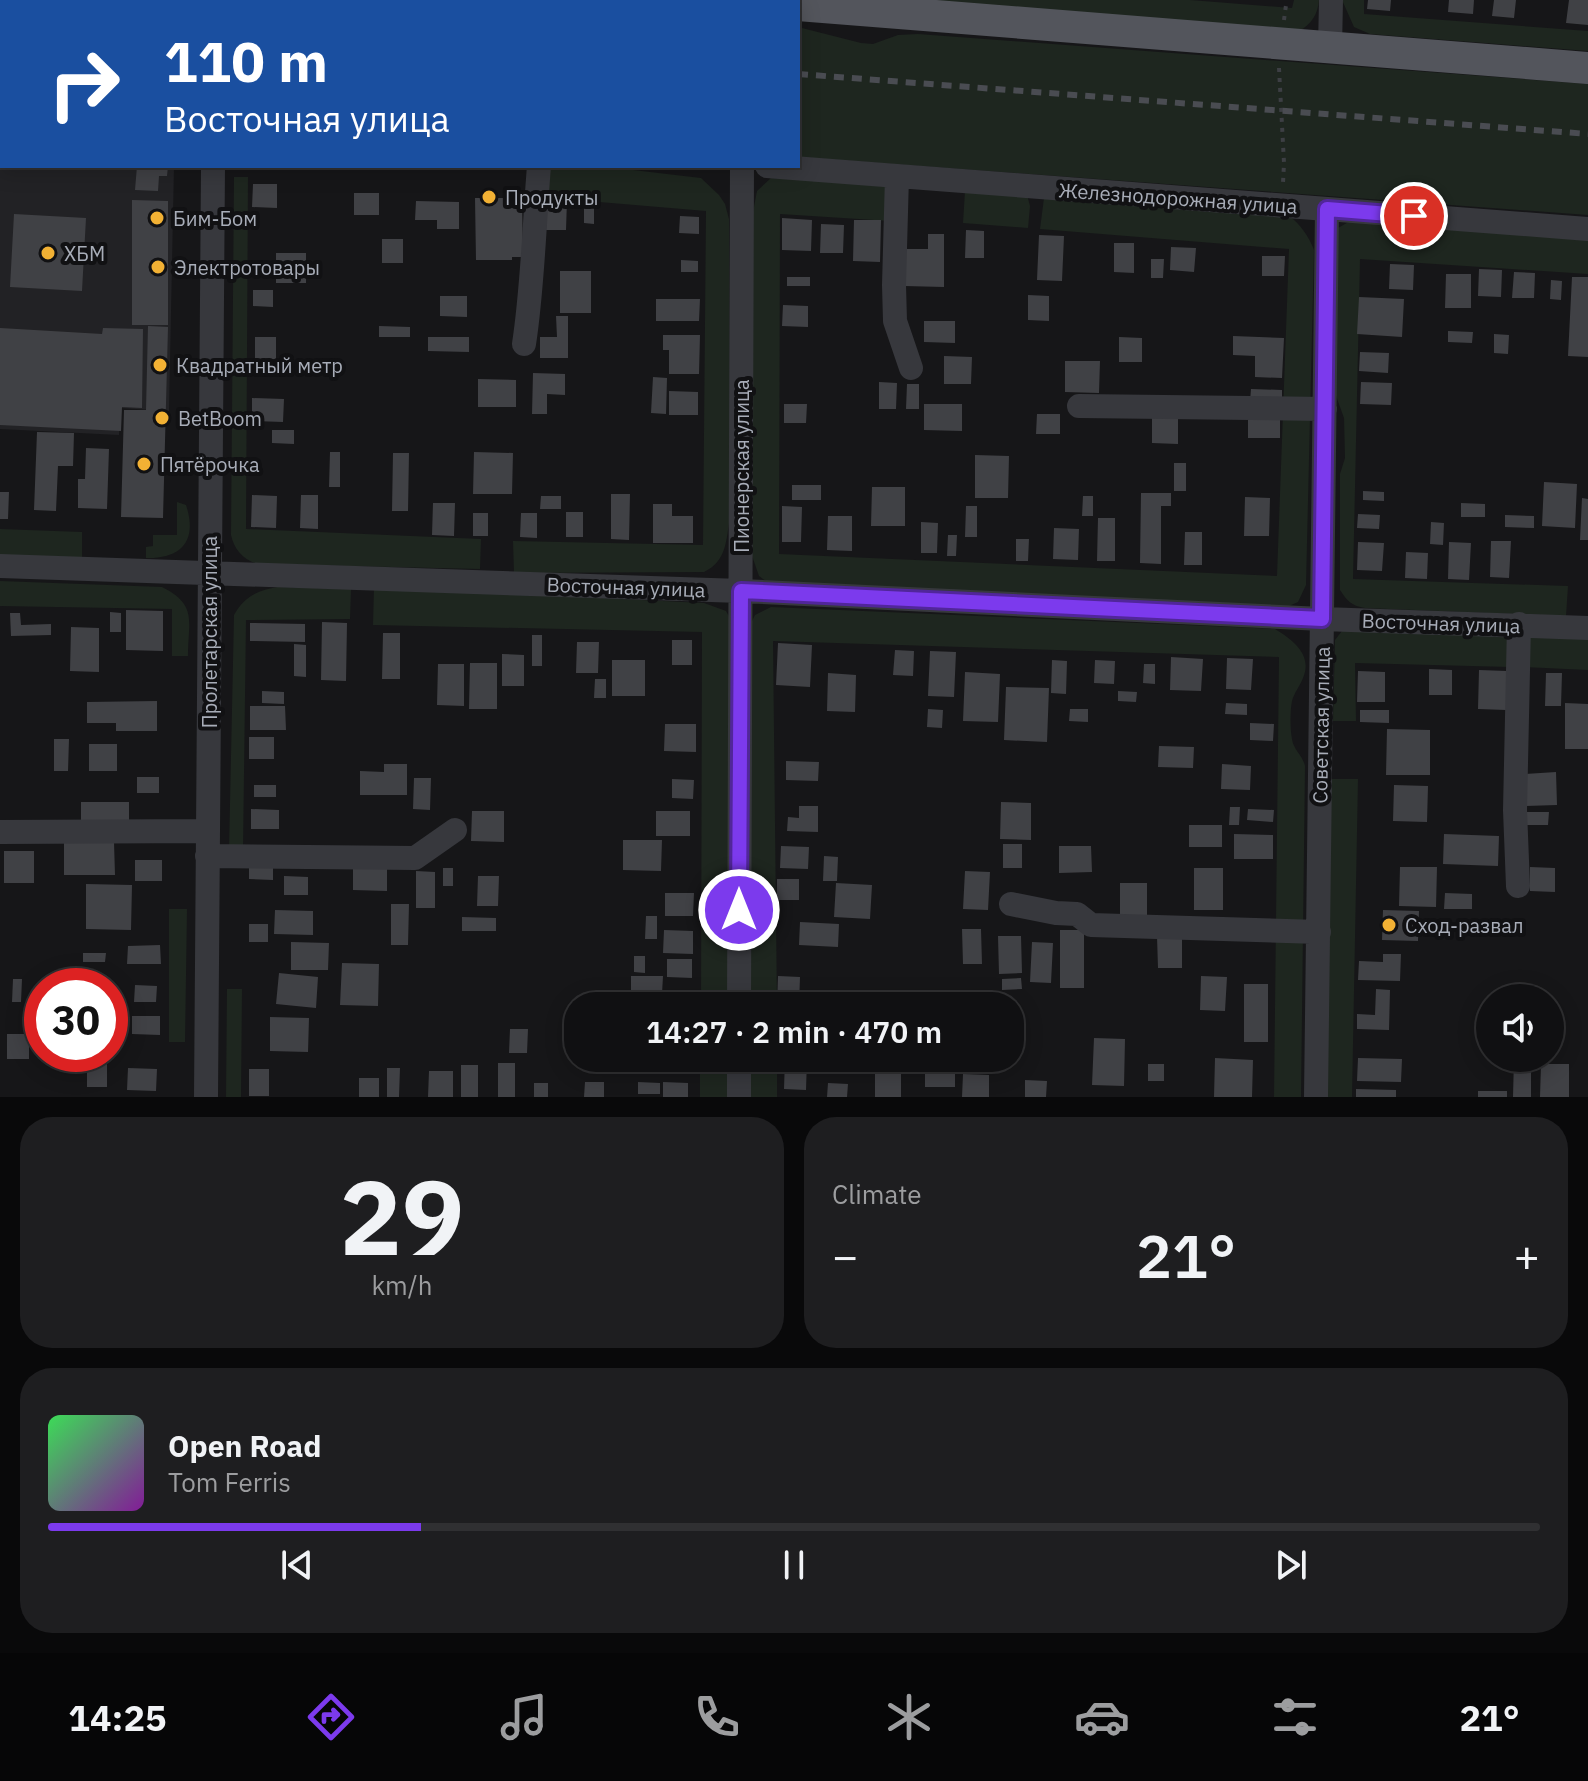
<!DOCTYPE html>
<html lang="en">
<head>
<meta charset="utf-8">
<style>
  :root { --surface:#101012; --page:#1e1e20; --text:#f1f3f6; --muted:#9c9d9f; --line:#303032; --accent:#7c3aed }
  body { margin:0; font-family:"IBM Plex Sans",sans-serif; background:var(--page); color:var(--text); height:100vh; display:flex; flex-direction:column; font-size:30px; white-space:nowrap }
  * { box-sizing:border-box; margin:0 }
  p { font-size:26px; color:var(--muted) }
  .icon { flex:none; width:44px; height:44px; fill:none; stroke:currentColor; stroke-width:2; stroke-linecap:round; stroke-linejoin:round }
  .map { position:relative; height:1097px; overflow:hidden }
  .drawer { display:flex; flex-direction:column; gap:20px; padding:20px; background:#09090a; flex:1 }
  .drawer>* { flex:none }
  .top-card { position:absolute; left:0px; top:0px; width:800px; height:168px; box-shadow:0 4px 20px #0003,0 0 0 2px var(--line); background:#1a4fa0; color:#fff; overflow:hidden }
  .fabs { position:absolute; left:1476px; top:984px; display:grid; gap:16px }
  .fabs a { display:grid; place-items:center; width:88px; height:88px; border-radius:50%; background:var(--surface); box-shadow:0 4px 20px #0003,0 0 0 2px var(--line); font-size:40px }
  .speed { position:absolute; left:24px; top:968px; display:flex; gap:16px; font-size:40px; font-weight:700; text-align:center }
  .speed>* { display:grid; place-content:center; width:104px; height:104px; border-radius:50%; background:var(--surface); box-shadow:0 4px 20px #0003,0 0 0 2px var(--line); line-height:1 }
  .speed .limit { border:12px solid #d22; background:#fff; color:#111 }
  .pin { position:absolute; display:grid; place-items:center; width:68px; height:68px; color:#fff; margin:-34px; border:4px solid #fff; border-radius:50%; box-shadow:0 2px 8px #0007 }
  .me { position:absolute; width:88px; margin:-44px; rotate:0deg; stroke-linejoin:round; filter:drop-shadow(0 0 6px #0008) }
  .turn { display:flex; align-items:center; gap:28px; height:168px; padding:0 32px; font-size:36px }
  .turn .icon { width:104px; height:104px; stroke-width:2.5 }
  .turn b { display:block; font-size:56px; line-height:68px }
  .big { font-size:60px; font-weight:600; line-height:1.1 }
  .drawer .tile { flex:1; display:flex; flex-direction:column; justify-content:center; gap:12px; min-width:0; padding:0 28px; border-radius:32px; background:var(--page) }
  .drawer .dial { align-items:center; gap:0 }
  .dial b { font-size:104px; line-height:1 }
  .song { display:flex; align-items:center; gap:24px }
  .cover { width:96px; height:96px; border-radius:12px; background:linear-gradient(135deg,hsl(130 70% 55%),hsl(290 70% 35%)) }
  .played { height:8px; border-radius:4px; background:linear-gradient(90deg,var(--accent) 25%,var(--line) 25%) }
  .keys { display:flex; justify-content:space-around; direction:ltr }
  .heat { display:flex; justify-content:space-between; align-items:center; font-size:44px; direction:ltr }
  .drawer .tiles { flex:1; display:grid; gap:20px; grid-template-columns:1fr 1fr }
  .tile:last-child { grid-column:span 2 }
  .trip { position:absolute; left:564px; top:992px; width:460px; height:80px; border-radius:32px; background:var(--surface); box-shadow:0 4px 20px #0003,0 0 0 2px var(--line); font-weight:600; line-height:80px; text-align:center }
  .menu { display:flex; height:128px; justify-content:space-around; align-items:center; background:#060607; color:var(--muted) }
  .menu .icon { width:56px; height:56px }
  .menu .on { color:var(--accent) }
  .menu b { font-size:36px; color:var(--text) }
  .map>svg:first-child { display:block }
</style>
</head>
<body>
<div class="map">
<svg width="1588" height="1097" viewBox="0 0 1588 1097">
  <rect width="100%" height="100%" fill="#161618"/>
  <path fill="#222225" d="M0,63L2,166H174L169,411L120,408L119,435L0,429Z"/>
  <path fill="#1e261f" d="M0,0H520L540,2H2V25Z
    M891,0H1190L1292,8L1294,0H1319C1318,14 1311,25 1299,31Z
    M1342,0H1364V14L1588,31V51L1370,34L1354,27Z
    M798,27L861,43L873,44L898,35L918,34L1588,84V215L798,157Z
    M547,166H599L701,178L719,195L725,204L729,219L730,517C726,540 727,561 704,572L514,573L513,541L703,545L706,211L540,197Z
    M234,177H248L246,529L481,539L480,569L258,564C243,560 234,549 231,535Z
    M771,178L893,183L890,221L780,214L779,554L1277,576L1289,249L1040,229L1044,198L1288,215C1301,225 1308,235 1314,250L1306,585L1298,602L1289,606L767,582L759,576L751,553L753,212L757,191Z
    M965,191L1027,195L1030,206L1028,228L963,223Z
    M1352,220L1588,236V274L1360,259L1353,579L1568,586L1566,616L1365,608C1352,606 1347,601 1340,590V474L1345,458L1344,418L1335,393L1338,228Z
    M177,502L186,505C198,541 181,559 146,558V547L153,546V535H177Z
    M0,529L82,532V558L0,555Z
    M0,581L162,587C198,605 188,621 188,656H172V609L0,606Z
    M278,587L351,589L350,619L246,620L243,851H229L234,615C244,597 258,590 278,587Z
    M374,587L704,603L726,611L731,620L734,1006H701L702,632L373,625Z
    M771,607L1275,629C1293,640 1313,655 1303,678C1300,686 1294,693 1292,701C1290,711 1290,729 1292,739C1293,749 1303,756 1305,766L1301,1097H1274L1279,657L773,641L777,1006H748L750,625L755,615Z
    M1511,628L1510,667L1355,663L1356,721H1333L1335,640L1342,631Z
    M1524,628L1588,633V670L1523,667Z
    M1331,779H1358L1352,1097H1326Z
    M169,909H187L185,1042H169Z
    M227,989H242L241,1097H226Z
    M700,1058H734L733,1097H700Z
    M747,1058H777V1097H747Z"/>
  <path fill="#404145" d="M1368,0H1391L1390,11L1367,9Z
    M1449,0H1474L1473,14L1448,12Z
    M1494,0H1516L1514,18L1492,16Z
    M1569,0H1588V25L1566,23Z
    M137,166H168L167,176H159L158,191L135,190Z
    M253,184H277V208L252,207Z
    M354,193H379V215H354Z
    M475,198H522L523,257H512V260H476Z
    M132,200L168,201V325H132Z
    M547,200H567L566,230H546Z
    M416,201L459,202V229H437V220H415Z
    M584,203H594V224L584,223Z
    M14,214L86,218L82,291L10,287Z
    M680,216L699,217V234L679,233Z
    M782,218L812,220L811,251L782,250Z
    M854,220H881L880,262L853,261Z
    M821,224L844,225L843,253H820Z
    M966,230L984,231V258H965Z
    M928,234H944V287L904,286L905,249H928Z
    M1039,235L1064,236L1062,281L1037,280Z
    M382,239H403V263H382Z
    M1114,243H1134V273L1114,272Z
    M1171,247L1196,248L1194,272L1170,270Z
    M276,253H306V283H276Z
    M1262,256H1285L1284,276H1262Z
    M1151,259H1164L1163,278H1151Z
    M681,260L698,261V272H681Z
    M1390,264L1414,265L1413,290L1389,289Z
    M1479,269L1502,270L1501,297L1478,296Z
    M560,271H591V313H560Z
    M1514,272L1535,273L1534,298H1512Z
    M1446,274H1471V308H1445Z
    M787,277H810V286H787Z
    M1572,277H1588V357L1568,356Z
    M1551,280L1562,281L1561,300L1550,299Z
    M253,290H273V307L253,306Z
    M1028,295L1049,296V321L1028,320Z
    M440,296H467V317L440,316Z
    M1359,297L1404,299L1402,337L1357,334Z
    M656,299H700L699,321H656Z
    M783,305L808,306V327L782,326Z
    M556,316H568V358H540V337H557Z
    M924,321H955V343L924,342Z
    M148,326L168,327L163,518L121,517L124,410H146Z
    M379,326L410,327V337H379Z
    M0,328L102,334L103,328L143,329L142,408L122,407L121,431L0,425Z
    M1448,331L1473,332L1472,343L1448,342Z
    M1494,334L1509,335L1508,354L1494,353Z
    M663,335H700L699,374H669V350H663Z
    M1233,336L1284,338L1282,378L1255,377V356L1233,355Z
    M255,337H276V359H255Z
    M428,337H469V352L428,351Z
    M1119,337L1142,338V362H1119Z
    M1360,352L1389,353L1388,373L1359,371Z
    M944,356L972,357L971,384H944Z
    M1065,361H1100L1099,393L1065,392Z
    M533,373L565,374V395L547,394V414H532Z
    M653,377L667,378L666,414L651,413Z
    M478,379L516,380V407H478Z
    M879,382L897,383L896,409H879Z
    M1361,382L1392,383L1391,405L1360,404Z
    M907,384H919V409H906Z
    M1251,389L1282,390V403L1250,402Z
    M669,391L698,392V415H669Z
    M252,398L284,399L283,422L252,421Z
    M784,404H807L806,423H784Z
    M924,404H962V431L924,430Z
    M1248,413H1280V438H1248Z
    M1037,414H1060V434H1036Z
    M1152,414L1178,415V444L1152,443Z
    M272,430H294V444L272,443Z
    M37,432L74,433L73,466H58L56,511L34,510Z
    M86,448L109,449L107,509L78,508V479H85Z
    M330,452H340V487H329Z
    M474,452L513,453L512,494H473Z
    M393,453H409L408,511H392Z
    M975,455L1009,456L1008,498H975Z
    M1174,463H1186V491H1174Z
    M1544,482L1577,484L1575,528L1542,526Z
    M792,485H821V500H792Z
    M872,487H905V526H871Z
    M1363,491L1384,492V501L1363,500Z
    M0,492H9L8,519H0Z
    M1141,493H1171V506H1161V564L1140,563Z
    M611,494H630L629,540L611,539Z
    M252,495L277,496L276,528L251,527Z
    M301,495H318V529L300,528Z
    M541,496H561V509H540Z
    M1083,496H1093V516H1082Z
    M1245,497L1270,498L1269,536H1244Z
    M1582,498L1588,499V540H1580Z
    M433,503H455L454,536L432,535Z
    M1461,503L1485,504V517H1461Z
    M653,504H672V516H693V543H653Z
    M782,506L802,507L801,542H782Z
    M966,506H977V537H965Z
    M566,512H583V537H566Z
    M473,513H488V536H473Z
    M521,513H537V538L520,537Z
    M1358,514L1380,515L1379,529L1357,528Z
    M1505,515L1534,516V528L1505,527Z
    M828,516H852V551L827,550Z
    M1098,518H1115V561H1097Z
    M921,522L938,523L937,553H921Z
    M1431,522L1444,523L1443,545L1430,544Z
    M1054,528L1079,529L1078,560L1053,559Z
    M1185,532H1202V565H1184Z
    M948,535H957L956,556H947Z
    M1016,539H1029L1028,561H1016Z
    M1491,541H1511L1509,578L1490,577Z
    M1358,542L1384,543L1382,571L1357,570Z
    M1449,542L1471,543L1469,580L1448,579Z
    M1406,552L1428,553L1427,579L1405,578Z
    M126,610L163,611V651L126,650Z
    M110,612L121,613V632H110Z
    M10,613H20L21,625L51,624V635L11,636Z
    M322,622L347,623L346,681L321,680Z
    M250,623L305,624V642L250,641Z
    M71,627L99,628V672L70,671Z
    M383,633H400V679H382Z
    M532,635H542V666H532Z
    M672,640H692V665H672Z
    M577,642H599L598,673H576Z
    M778,643L812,645L810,687L776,685Z
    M294,644L306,645V677L294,676Z
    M895,650L914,651L913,676L893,675Z
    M930,651L956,652L954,697L928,696Z
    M502,654L524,655V686H502Z
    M1171,657L1203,659L1201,691L1170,690Z
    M1227,658L1253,659L1251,690L1226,689Z
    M612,660H645V696H612Z
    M1052,660L1067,661L1066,694L1051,693Z
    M1095,660L1115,661L1114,684L1094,683Z
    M470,663H497V709H469Z
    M438,664H464V706L437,705Z
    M1144,664H1155V684L1143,683Z
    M1429,669L1452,670V695H1429Z
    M1479,670L1507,671L1506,710L1478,709Z
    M1358,671L1385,672V702H1357Z
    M965,672L1000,674L998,722L963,721Z
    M828,673L856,675L855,712L827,711Z
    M1546,673H1562L1561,706H1545Z
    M595,679H606V698H594Z
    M1006,687L1049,688L1047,742L1004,740Z
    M262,691L284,692V704L262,703Z
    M1118,691L1137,692L1136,702L1118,701Z
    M157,701V731H116V723H87V702Z
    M1226,703L1247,704V715L1225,714Z
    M1565,703L1588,704V749H1565Z
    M250,706H285L286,730H250Z
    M928,709L943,710L942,728L927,727Z
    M1070,709H1088V722L1069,721Z
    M1360,710H1389V723L1360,722Z
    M1250,723L1274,724L1273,741L1250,740Z
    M665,724H696V752L664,751Z
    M1387,729L1430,730V775H1386Z
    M249,737H274V759H249Z
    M54,739H69L68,771H54Z
    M89,744H117V771H89Z
    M1159,746L1194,747L1193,768L1158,767Z
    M786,761L819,762L818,781L786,780Z
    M384,764H407V795H360V771L384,772Z
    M1222,764L1251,766L1250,790L1221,789Z
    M1556,772L1557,805L1526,806L1525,774Z
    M137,777H159V793H137Z
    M414,778H431L430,810L413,809Z
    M672,779L694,780L693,799L672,798Z
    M254,785H276V797H254Z
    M1394,785L1428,786L1427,822L1393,821Z
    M81,802H129V822H81Z
    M1001,802L1031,803V840L1000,839Z
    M799,806H818V832L787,831L788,817L799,818Z
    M1230,807H1240L1239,825H1229Z
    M251,809L279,810V829H251Z
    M1248,809L1274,810L1273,822L1247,820Z
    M472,811H504V842L471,841Z
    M656,811H690V836H656Z
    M1525,812H1549L1548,825H1525Z
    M1189,825H1222V847H1189Z
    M1234,834L1273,835V859H1234Z
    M1444,834L1499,836L1498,866L1443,864Z
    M623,840H662L661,871L623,870Z
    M64,842H114L115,875H64Z
    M1003,844H1022V868H1003Z
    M781,846L809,847L808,869L780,868Z
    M1059,846H1091L1092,872L1059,873Z
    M4,851H34V883H4Z
    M824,856L838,857L837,881H823Z
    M135,860H162V881H135Z
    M249,863H273V880L249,879Z
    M353,864L387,865V891L353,890Z
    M1400,867H1437L1436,907L1399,906Z
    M1530,867L1555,868V892L1530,891Z
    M443,868H453V886H443Z
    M1194,868H1223V910H1194Z
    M416,871L435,872V908H416Z
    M965,871L990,872L988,910L963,909Z
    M284,876L308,877V895H284Z
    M478,876H499L498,906H477Z
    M777,879H799V900H777Z
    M836,883L872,885L870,919L834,917Z
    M1120,883H1147V915H1120Z
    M86,884L132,885L131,930L86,929Z
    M665,893H694L693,916H665Z
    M1445,893L1472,894V909H1444Z
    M391,904H409L408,945H391Z
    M275,910L313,911V935L274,934Z
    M1383,910L1419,911L1418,941L1382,940Z
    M646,916H657V939H645Z
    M462,917L496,918V931H462Z
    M800,922L839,924L838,947L799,945Z
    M249,924H268V942H249Z
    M962,929H981L982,964H963Z
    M664,930L693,931V954L663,953Z
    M1060,930H1084V988H1060Z
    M998,936H1021L1022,973L999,974Z
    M1157,936H1182V968H1158Z
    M291,942L329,943L328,970H291Z
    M1032,942L1053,943L1051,983L1030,982Z
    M160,945L161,964H127L128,946Z
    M83,953H106L105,962H83Z
    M1383,954H1401L1400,981L1358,980L1359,961L1383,962Z
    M634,956H645V973L634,972Z
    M667,959H692V978L667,977Z
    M342,963L379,964L378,1006L340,1005Z
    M279,973L318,977L316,1008L276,1004Z
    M631,976H663L662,994H631Z
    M778,976L800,977L799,1006H777Z
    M1201,976L1227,977L1225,1011L1200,1010Z
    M1021,978L1022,989L1002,990V979Z
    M13,979H22L21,1002H12Z
    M1244,984H1268V1042H1244Z
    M135,985L157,986L156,1002H134Z
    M1376,989L1390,990L1389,1030L1357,1029V1014L1375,1015Z
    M132,1016H160V1035L132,1034Z
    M270,1017L309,1018L308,1052L270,1051Z
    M110,1024H120V1045H110Z
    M510,1029H528L527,1053H509Z
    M7,1034H29V1059H7Z
    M1094,1038L1125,1039L1124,1086L1092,1085Z
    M87,1054H107V1087H87Z
    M649,1058H679V1068H649Z
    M785,1058L807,1059L806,1090L784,1089Z
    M925,1058H955V1087H925Z
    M966,1058H999V1065L966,1064Z
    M1215,1058L1253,1060L1252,1097H1214Z
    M1358,1058L1402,1059L1401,1082L1357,1081Z
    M1514,1058H1531V1097H1513Z
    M498,1063H515V1097H498Z
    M1148,1064H1164V1081H1148Z
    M1541,1064H1569V1097H1540Z
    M461,1065H478V1097H461Z
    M128,1068L157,1069L156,1091L127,1090Z
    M387,1068H400L399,1097H387Z
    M249,1069H269V1096H249Z
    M875,1069L901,1070V1097H875Z
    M429,1071H453V1097H428Z
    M963,1074L989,1075V1097H962Z
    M359,1078H379V1097H359Z
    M1025,1080L1047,1081L1046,1097H1025Z
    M585,1082H604V1097H584Z
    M638,1082L660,1083V1094H638Z
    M663,1082L688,1083V1097H663Z
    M534,1083H548V1097H534Z
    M828,1083L848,1084L847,1097H827Z
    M1356,1089L1396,1090V1097H1356Z
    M1478,1091H1507V1097H1478Z"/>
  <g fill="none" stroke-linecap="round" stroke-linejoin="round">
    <path stroke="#3d3f44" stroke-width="4" stroke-dasharray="4 6" stroke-linecap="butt" d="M700,0V2
      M176,2V0
      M1284,20L1286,5
      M1279,68L1284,163L1283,183"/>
    <path stroke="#37383d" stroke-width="24" d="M0,36H2
      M1330,48L1331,0
      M767,166L1588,229
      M897,176L894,285L895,321L911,368
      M524,344C533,285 534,226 539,166
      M1079,406L1325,409
      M0,566L741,591L1322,619L1588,628
      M0,832L208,831
      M207,856L415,858L455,830
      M1518,886L1515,810L1519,624
      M1011,904L1056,913L1077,914L1091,925L1319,932
      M739,1006L742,166
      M206,1097L213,166
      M739,1097V1058
      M1316,1097L1327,209"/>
    <path stroke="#53555c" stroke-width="32" d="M729,0L753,2
      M798,5L1588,68"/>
    <path stroke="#4a4c52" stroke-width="6" stroke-dasharray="10 8" stroke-linecap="butt" d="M0,14H2
      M798,74L1588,134"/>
  </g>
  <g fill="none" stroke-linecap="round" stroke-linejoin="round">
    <g stroke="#51269a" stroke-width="20">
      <path id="route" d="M739,910L741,591L1322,619L1327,209L1414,216"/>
    </g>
    <use href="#route" stroke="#7c3aed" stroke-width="14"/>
  </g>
  <g fill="#f2b134" stroke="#111113" stroke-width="3">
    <circle cx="489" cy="197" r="8"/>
    <circle cx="157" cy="218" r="8"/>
    <circle cx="48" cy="253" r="8"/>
    <circle cx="158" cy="267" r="8"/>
    <circle cx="160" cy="365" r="8"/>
    <circle cx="162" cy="418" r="8"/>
    <circle cx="144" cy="464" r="8"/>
    <circle cx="1389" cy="925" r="8"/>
  </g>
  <g text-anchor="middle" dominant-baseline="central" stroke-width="8" stroke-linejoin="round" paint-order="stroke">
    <g font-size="20" fill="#a8adb8" stroke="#111113" text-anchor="start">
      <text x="505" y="197">Продукты</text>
      <text x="173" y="218">Бим-Бом</text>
      <text x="64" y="253">ХБМ</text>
      <text x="174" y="267">Электротовары</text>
      <text x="176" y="365">Квадратный метр</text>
      <text x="178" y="418">BetBoom</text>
      <text x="160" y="464">Пятёрочка</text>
      <text x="1405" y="925">Сход-развал</text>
    </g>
    <g font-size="20" fill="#a8adb8" stroke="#111113">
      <text transform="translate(1178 198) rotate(4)">Железнодорожная улица</text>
      <text transform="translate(741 466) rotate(-90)">Пионерская улица</text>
      <text transform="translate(626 587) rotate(2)">Восточная улица</text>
      <text transform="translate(1441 623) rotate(2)">Восточная улица</text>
      <text transform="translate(209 632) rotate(-90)">Пролетарская улица</text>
      <text transform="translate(1321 725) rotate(-89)">Советская улица</text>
    </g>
  </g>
</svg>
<div class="fabs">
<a><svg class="icon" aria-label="sound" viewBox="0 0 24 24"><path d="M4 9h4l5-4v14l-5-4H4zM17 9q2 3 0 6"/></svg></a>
</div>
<div class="speed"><div class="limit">30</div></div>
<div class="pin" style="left:1414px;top:216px;background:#d93025"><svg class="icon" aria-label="arrive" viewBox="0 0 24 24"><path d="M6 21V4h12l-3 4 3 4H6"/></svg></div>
<svg class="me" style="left:739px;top:910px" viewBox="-20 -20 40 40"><circle r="17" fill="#7c3aed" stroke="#fff" stroke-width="3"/><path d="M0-11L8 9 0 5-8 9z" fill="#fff"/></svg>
<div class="trip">14:27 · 2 min · 470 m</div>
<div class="top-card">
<div class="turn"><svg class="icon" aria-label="right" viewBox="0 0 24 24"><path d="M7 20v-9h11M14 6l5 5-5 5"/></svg><div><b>110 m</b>Восточная улица</div></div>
</div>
</div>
<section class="drawer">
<div class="tiles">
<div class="tile dial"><b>29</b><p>km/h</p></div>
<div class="tile"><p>Climate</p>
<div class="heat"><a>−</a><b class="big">21°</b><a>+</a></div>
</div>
<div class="tile">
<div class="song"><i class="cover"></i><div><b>Open Road</b><p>Tom Ferris</p></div></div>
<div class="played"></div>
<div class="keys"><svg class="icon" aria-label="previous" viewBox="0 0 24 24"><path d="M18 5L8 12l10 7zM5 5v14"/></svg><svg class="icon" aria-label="pause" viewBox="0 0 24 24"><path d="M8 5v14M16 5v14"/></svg><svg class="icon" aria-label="next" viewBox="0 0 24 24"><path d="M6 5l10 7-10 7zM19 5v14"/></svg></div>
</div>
</div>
</section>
<nav class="menu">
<b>14:25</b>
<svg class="icon on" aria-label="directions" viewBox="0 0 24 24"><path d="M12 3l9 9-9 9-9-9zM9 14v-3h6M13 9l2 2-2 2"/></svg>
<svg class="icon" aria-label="music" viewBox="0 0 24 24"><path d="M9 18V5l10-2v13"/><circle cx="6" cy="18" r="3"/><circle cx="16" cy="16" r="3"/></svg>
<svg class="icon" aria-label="phone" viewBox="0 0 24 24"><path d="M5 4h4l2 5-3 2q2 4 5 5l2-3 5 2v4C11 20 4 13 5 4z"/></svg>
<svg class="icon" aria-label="climate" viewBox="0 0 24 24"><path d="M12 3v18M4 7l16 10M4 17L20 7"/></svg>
<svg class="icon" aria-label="car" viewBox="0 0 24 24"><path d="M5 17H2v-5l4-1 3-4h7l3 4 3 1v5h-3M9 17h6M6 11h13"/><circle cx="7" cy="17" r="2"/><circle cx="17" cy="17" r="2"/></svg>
<svg class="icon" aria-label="filters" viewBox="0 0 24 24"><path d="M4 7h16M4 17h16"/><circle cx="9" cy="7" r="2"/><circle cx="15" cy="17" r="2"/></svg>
<b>21°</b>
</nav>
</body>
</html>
